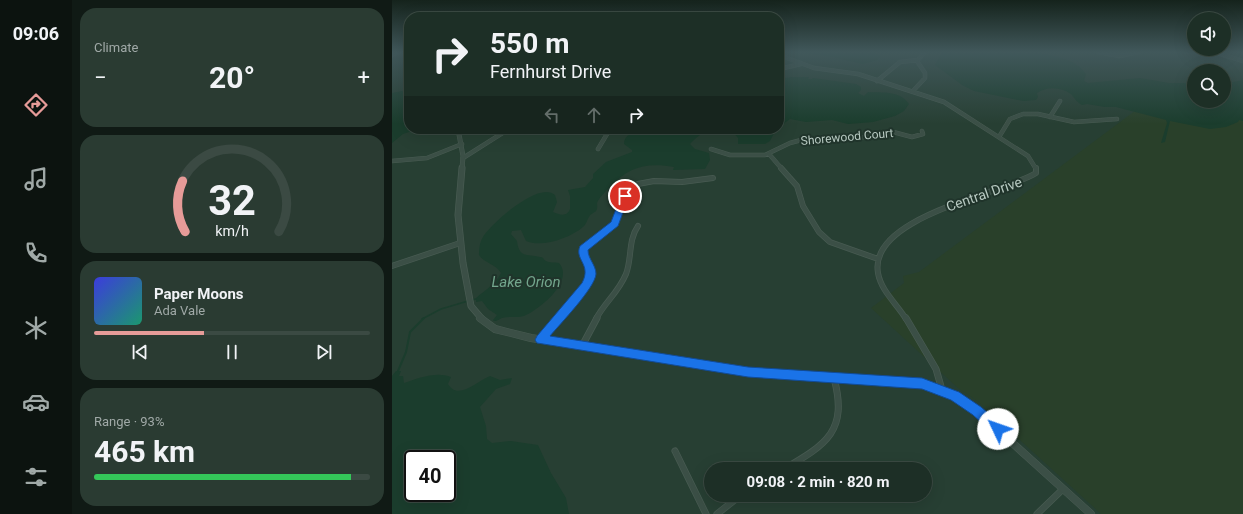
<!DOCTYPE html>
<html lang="en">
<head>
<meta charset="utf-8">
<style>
  :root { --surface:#1d2f26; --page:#2a3b32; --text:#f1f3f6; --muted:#a0a9a7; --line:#3b4a43; --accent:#e69b98 }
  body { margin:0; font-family:Roboto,sans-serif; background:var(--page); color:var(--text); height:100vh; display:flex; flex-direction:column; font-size:15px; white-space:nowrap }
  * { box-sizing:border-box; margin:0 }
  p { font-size:13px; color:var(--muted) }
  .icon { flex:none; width:22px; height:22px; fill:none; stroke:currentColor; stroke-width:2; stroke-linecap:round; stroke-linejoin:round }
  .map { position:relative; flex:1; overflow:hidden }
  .side { display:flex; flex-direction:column; gap:8px; padding:8px; background:#101a15; width:320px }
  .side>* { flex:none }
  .banner { position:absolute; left:12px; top:12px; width:380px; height:122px; border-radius:16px; box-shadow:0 4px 16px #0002,0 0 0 1px var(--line); background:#1d2f26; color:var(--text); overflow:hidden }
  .fabs { position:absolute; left:795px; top:12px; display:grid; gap:8px }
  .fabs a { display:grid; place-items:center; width:44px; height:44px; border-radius:50%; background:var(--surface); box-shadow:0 4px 16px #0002,0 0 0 1px var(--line); font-size:20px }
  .speed { position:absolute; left:12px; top:450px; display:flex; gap:8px; font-size:20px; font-weight:700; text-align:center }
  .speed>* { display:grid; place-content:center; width:52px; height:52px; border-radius:50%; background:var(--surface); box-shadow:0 4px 16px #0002,0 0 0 1px var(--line); line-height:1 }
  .speed .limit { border:2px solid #111; border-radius:6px; background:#fff; color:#111 }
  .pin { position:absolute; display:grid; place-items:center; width:34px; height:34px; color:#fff; margin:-17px; border:2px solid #fff; border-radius:50%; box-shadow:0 1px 4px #0007 }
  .me { position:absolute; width:44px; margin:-22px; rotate:312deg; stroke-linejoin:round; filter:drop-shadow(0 0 3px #0008) }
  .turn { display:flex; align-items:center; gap:14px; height:84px; padding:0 20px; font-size:18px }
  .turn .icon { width:52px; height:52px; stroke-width:2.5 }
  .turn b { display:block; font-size:28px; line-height:34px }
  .lanes { display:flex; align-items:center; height:38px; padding:0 20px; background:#0003; justify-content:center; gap:20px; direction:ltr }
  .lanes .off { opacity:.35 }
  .big { font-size:30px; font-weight:700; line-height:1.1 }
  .side .card { flex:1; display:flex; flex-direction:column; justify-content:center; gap:6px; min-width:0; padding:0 14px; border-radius:16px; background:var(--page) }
  .side .dial { align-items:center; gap:0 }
  .dial svg { height:104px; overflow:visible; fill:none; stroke:var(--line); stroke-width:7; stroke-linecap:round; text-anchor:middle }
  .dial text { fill:var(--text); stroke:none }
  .song { display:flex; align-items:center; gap:12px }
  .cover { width:48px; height:48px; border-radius:6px; background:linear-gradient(135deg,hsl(240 70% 55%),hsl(160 70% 35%)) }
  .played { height:4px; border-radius:2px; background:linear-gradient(90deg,var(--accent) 40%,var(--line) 40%) }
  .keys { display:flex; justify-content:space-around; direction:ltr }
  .heat { display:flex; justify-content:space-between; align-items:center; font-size:22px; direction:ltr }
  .charge { height:6px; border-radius:3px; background:linear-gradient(90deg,#34c759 93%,var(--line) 0) }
  .trip { position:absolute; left:312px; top:462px; width:228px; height:40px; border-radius:20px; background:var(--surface); box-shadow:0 4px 16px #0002,0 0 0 1px var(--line); font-weight:700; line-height:40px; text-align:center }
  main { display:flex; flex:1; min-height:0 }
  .dock { display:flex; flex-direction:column; width:72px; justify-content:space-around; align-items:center; background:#0c130f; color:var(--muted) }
  .dock .icon { width:28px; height:28px }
  .dock .active { color:var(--accent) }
  .dock b { font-size:18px; color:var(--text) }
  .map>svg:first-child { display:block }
</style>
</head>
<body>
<main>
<nav class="dock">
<b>09:06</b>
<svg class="icon active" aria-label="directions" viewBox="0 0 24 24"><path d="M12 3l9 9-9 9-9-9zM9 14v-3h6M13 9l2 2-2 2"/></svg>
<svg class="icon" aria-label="music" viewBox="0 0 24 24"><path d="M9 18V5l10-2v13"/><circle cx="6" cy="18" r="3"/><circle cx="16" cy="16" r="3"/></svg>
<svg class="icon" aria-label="phone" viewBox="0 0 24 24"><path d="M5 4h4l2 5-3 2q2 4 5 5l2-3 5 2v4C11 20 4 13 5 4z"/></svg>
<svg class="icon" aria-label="climate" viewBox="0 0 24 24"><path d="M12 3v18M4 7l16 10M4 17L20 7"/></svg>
<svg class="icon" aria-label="car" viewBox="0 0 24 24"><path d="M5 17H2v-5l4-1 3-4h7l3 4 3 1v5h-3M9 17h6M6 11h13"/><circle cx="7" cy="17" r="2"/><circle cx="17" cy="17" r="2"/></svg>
<svg class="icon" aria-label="filters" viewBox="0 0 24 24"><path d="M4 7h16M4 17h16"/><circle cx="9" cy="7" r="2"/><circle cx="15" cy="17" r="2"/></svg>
</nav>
<section class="side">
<div class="card"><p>Climate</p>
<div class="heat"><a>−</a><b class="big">20°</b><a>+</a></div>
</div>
<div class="card dial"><svg viewBox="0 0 100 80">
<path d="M14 69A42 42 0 1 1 86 69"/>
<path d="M14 69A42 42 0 0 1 12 30" stroke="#e69b98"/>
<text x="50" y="56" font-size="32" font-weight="700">32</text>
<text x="50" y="72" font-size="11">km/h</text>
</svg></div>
<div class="card">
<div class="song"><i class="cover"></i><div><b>Paper Moons</b><p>Ada Vale</p></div></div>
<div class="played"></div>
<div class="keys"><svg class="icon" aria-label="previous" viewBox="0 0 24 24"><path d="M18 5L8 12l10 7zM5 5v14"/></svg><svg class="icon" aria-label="pause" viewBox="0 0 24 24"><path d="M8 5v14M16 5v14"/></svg><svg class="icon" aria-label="next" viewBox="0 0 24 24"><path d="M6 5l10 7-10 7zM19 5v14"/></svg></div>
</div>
<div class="card"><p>Range · 93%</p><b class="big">465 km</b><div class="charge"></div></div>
</section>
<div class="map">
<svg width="851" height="514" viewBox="0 0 851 514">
  <rect width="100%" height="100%" fill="#273f33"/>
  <path fill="#29402a" d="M779,84L802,101L851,114V514H709L585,401L566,388L479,308L512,283L511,276L527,272Z"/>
  <path fill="#1b3d2d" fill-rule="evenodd" d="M407,52H482L489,56L485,60L471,64L440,57Z
    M550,52C586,52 655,46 684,64V65L687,66L694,74L692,81L696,83L748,78L777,83H802V101H832V84L851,80V121L847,120L846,122L834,127L818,129L778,121L773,142L769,143L775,123L774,120L724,107H713L695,104L690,105C684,102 683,98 679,94C669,87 655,86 645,93L646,97L644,100L631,101L582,91L570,85L543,65Z
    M400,77H417L416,79H420L421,78L464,84L469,87V90L466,93L472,96L476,92C491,93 507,90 517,104L512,111L503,116L481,122L456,124L440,120L414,122L398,119L387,127V79Z
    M10,91L17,93V129H26L11,134L0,143V93Z
    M246,129H384L378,141L373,144H346V138L338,129C319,128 309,132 298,144L303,149L317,153L318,160L313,169L281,170L282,167C254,162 236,167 217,188C213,192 207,198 205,203C205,205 206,208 204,211C202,213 198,214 197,217C195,220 194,225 191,227C178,238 150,248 134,241L129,230L120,231L119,234L125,241C127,258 135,254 148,257C154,258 149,258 154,261C157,263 163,262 167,263C183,281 147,310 132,316C125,318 117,316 110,318C107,319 106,321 102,321L101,320L105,315L96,309L90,301L84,302V298C93,290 103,285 109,273C104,264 92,263 87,255C87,249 88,241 91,237C99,224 147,180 163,195L165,202L161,212C168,215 175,217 178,209V196L176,190L193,187L201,178V174L214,162L240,152V150L232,144C232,135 240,134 246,129Z
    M4,371H9L7,376H11L12,383C26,378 45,371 59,377L56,384C66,401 85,381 98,376L108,380L120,378L118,384L104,389L88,407L94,426L95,439L100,443L119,441L146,445L159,473L174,498L177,514H0V376ZM21,459H55V493H21Z"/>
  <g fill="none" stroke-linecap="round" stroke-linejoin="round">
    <path stroke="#1b3d2d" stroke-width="1.5" d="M79,300L84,299
      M30,319L49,309L76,301"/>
    <path stroke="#1b3d2d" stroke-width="2" d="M6,371L14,352L18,332L32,318"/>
    <g stroke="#485b52" stroke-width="4.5">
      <path id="minor-far2" d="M706,52L727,56L747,52
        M794,52H816
        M822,52L851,61
        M0,55L6,52
        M387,55L422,68L466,74L552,102L636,156L644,169
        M387,69L409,64
        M485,81L508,62L526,60
        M521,91L533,78V73L525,61L533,52
        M658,117L668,101
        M607,137L618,119L631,114H646L682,122L725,119
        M206,149L218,129
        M319,149L338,155H373L398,143L413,139H461L501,132L520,137L531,134L530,131
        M377,154L390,169
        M71,158L117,129
        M0,161L35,158L70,144"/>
    </g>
    <g stroke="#485b52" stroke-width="6">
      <path id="minor-far1" d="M389,168L405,186L411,206L427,232L438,242L486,259
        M0,266L68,243
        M167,319C176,309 201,284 199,270C198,262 193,257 192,249L223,224L233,196L246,184L262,181L290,182L321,178
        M204,319C213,302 226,293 234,274C240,259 236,240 246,226
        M514,319C505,304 489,291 486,273C476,216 611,194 644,173V168"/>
    </g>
    <g stroke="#485b52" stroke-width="7">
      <path id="minor" d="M514,318L544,369L550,390
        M149,340L168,318
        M190,346L205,318
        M283,451L314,514
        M392,469C435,444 456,431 442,378
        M325,514L349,495
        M645,514L671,489"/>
    </g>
    <g stroke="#485b52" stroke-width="5">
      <path id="tertiary-far2" d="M66,129L71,156L70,169"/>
    </g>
    <g stroke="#485b52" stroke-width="7">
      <path id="tertiary-far1" d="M70,168L66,215L71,263L79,306L90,319"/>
    </g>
    <g stroke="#485b52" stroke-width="8">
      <path id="tertiary" d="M88,318L103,329L139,338L356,372L510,381L530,384L550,390L585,411L699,514"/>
    </g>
    <use href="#minor-far2" stroke="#3b4f46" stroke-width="3.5"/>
    <use href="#minor-far1" stroke="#3b4f46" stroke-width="4.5"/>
    <use href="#minor" stroke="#3b4f46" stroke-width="5.5"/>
    <use href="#tertiary-far2" stroke="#3b4f46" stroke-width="4"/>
    <use href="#tertiary-far1" stroke="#3b4f46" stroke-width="5.5"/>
    <use href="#tertiary" stroke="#3b4f46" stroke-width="7"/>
  </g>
  <linearGradient id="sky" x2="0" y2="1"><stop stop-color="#15231c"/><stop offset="0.42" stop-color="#41585b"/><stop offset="1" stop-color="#41585b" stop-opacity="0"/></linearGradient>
  <rect width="851" height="124" fill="url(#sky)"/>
  <path fill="#1a73e8" stroke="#114b97" d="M233,193L237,196L226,226L196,250C196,259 204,265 204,274C203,288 168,324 158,336L356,367L530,378L567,392L589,407L610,425L612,429L610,434L606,435L602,434L581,415L559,400L530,389L356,377L145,343L143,340L145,336L190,283C200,264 182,260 188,246L219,222L229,196Z"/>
  <g text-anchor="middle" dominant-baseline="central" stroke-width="4" stroke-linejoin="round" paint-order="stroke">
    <g font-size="12" fill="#b8cac2" stroke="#20342b">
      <text transform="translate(455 137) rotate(-5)">Shorewood Court</text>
    </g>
    <g font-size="14" fill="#b8cac2" stroke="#20342b">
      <text transform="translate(592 194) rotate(-19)">Central Drive</text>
    </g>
    <g font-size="15" font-style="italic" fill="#73a68d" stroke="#20342b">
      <text x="134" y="282">Lake Orion</text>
    </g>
  </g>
</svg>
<div class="fabs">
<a><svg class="icon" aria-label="sound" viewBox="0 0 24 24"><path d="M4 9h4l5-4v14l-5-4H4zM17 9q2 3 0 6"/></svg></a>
<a><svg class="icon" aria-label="search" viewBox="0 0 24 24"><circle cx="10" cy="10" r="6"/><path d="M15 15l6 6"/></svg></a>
</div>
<div class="speed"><div class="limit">40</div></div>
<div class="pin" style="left:233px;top:196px;background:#d93025"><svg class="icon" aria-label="arrive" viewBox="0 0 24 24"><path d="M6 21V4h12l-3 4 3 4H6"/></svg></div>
<svg class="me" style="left:606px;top:429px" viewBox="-20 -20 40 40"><circle r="19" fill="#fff"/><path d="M0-13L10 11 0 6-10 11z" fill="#1a73e8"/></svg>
<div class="trip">09:08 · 2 min · 820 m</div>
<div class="banner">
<div class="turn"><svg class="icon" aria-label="right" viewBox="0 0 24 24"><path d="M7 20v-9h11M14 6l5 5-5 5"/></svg><div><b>550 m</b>Fernhurst Drive</div></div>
<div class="lanes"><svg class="icon off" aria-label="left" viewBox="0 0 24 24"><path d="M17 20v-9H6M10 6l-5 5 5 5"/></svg><svg class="icon off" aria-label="ahead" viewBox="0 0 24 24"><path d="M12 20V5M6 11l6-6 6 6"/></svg><svg class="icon" aria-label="right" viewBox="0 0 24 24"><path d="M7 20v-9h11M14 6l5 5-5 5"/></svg></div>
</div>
</div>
</main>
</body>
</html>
